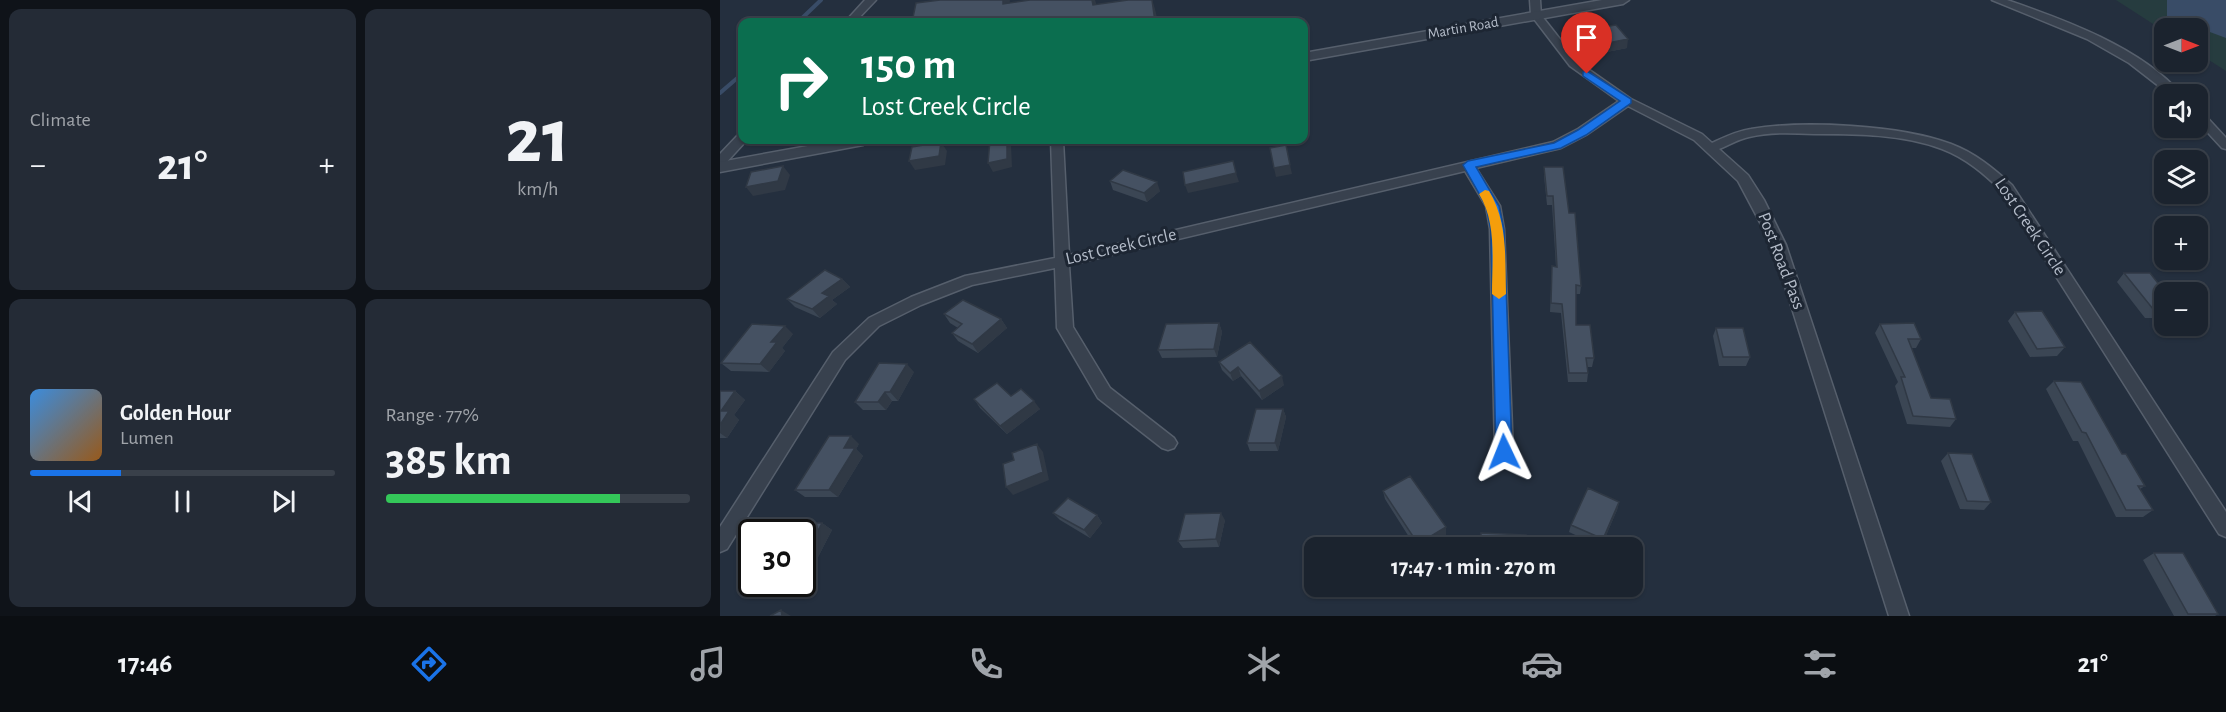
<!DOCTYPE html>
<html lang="en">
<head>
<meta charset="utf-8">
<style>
  :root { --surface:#1b232e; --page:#242b36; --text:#f1f3f6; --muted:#a0a4aa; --line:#39404a; --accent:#1a73e8 }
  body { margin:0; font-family:"Alegreya Sans",sans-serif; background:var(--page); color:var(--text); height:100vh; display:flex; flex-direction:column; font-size:22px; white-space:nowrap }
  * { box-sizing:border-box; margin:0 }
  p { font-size:20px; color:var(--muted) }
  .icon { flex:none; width:33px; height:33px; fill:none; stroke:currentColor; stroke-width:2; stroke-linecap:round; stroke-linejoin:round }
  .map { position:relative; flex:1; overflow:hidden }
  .drawer { display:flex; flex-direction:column; gap:9px; padding:9px; background:#0f1319; width:720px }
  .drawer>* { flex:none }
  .top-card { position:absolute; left:18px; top:18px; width:570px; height:126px; border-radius:12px; box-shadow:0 2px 4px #0004,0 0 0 2px var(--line); background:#0b6e4f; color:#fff; overflow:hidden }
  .needle { width:39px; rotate:90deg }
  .fabs { position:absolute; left:1434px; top:18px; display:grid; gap:12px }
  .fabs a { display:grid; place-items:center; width:54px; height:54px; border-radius:12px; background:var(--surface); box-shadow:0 2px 4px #0004,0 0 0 2px var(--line); font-size:30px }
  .speed { position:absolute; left:18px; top:519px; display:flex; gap:12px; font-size:30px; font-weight:700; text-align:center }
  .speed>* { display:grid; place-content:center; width:78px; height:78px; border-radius:50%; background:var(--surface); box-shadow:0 2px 4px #0004,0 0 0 2px var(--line); line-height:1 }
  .speed .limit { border:3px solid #111; border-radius:9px; background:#fff; color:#111 }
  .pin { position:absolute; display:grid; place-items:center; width:51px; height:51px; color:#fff; margin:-62px -26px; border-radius:50% 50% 50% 0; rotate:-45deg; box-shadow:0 0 6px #0007 }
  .pin .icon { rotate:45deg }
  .me { position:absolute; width:66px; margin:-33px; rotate:358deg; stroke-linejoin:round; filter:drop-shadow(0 0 4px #0008) }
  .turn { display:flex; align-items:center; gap:21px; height:126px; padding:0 24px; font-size:27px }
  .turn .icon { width:78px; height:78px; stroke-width:2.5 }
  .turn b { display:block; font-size:42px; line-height:51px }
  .big { font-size:45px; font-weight:700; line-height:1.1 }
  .drawer .widget { flex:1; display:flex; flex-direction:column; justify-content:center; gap:9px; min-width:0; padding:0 21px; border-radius:12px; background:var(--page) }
  .drawer .dial { align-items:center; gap:0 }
  .dial b { font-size:78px; line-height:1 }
  .song { display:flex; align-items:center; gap:18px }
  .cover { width:72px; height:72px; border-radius:9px; background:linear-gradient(135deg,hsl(210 70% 55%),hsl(30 70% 35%)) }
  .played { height:6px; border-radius:3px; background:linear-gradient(90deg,var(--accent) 30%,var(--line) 30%) }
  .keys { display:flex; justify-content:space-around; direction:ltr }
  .heat { display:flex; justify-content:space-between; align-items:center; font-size:33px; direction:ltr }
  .charge { height:9px; border-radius:4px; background:linear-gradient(90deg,#34c759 77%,var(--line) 0) }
  .drawer .tiles { flex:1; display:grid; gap:9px; grid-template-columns:repeat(2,1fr) }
  .trip { position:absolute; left:584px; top:537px; width:339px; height:60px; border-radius:12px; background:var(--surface); box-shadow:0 2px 4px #0004,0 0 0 2px var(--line); font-weight:700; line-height:60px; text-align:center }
  .menu { display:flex; height:96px; justify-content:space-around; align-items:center; background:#0b0e12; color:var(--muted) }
  .menu .icon { width:42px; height:42px }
  .menu .active { color:var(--accent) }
  .menu b { font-size:27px; color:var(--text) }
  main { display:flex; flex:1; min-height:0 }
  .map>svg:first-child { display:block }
</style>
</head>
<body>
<main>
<section class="drawer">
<div class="tiles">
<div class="widget"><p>Climate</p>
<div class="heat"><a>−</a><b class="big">21°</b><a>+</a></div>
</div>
<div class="widget dial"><b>21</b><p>km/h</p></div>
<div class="widget">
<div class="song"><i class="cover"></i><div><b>Golden Hour</b><p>Lumen</p></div></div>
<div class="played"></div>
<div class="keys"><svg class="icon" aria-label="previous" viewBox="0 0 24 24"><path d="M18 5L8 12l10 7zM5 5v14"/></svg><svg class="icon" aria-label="pause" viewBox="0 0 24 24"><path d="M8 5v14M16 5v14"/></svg><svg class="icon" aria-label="next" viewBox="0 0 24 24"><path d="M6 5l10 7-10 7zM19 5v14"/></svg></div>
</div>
<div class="widget"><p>Range · 77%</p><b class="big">385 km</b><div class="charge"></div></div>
</div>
</section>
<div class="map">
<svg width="1506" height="616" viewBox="0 0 1506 616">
  <rect width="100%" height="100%" fill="#242f3e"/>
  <path fill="#263c3f" d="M1396,0H1506V71L1478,53V28H1444V31Z"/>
  <path fill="#394c67" d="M1447,0H1506V38L1447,16Z"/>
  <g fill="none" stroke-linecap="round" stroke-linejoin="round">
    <path stroke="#394c67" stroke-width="4" d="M78,22L101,0
      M0,93L22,74"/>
    <g stroke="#565f6c" stroke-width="3">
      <path id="minor" d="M145,0H156L135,22H125Z
        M810,0H820L821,15L858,62L911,99L982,134L992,143C1005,137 1017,131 1031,129C1083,120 1181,125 1231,144C1255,153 1273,168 1292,185L1506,512V537L1499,534L1282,191C1264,174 1246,158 1222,149C1181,134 1137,134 1094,134C1072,133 1050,132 1029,137C1019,139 1009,145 999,149L1028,175L1044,200L1066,245L1189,616H1169L1052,245L1018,181L974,140L908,106L866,135L841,148L756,168L780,206L784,229L793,452L790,457L784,460L778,457L775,452L770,229L766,206L745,171L349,265L353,327L390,388L454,438L457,443L454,448L448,450L442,448L378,398L337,328L335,268L252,285L201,305L159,326L125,360L7,549L0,552V527L113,352L149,318L191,297L245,276L335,258L331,140H343L349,255L833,142L858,129L899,101L850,66L811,15Z
        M1272,0H1287C1343,19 1422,48 1461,94H1449L1409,63L1367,39Z
        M1478,111L1482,112L1506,138V149L1502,148L1478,122Z
        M22,134V140L26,141L4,165L0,166V154L18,135Z"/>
    </g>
    <g stroke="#565f6c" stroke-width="3">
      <path id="tertiary" d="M882,0H909L903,4L584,61V53Z
        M121,140H150L143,145L0,172V162Z"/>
    </g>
    <use href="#minor" fill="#38414e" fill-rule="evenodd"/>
    <use href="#tertiary" fill="#38414e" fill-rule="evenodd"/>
  </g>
  <path fill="#3b4654" d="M876,28L907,48L887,52L875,37Z
    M824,167L849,213L861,286L860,294H856V325L874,358L872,367H867L868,373L867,382H848L841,313L830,312L832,266L836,267L832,205H827L824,176Z
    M390,181L440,191L427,202L393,190Z
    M1404,273L1444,292V318H1425L1397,282Z
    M122,279L130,287L112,300L117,304L100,318L75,307L67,299Z
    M1295,312L1345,347L1337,356L1310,357L1288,321Z
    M224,314L281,319L287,328L258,353L238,341L232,333L238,328L230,323Z
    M499,323L502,332L497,357L442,358L438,350Z
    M1160,324L1201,339L1196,348H1191L1211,398L1236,419L1230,427L1187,424L1175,386L1178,382L1155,333Z
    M996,328L1030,357L1026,366H999L993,336Z
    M73,334L62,348L65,351L49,372L11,371L1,363Z
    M530,342L564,385L542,400L521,376L513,381L502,370L499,362Z
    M194,372L178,401H172L166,410H143L135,402Z
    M1334,381L1402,454L1425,486L1420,489L1433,510L1423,517H1396L1358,441H1353L1326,389Z
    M0,391H15L25,400L14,415L19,420L7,438H0Z
    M291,396L320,409L287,434L260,408L254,399Z
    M563,409L566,417L558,451H530L527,443Z
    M139,444L136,449L143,456L118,497H85L75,490Z
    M1228,453L1271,502L1264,510L1240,509L1221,461Z
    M663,491L726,527V535L705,548H696L665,499Z
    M899,502L897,510L881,547L849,532L851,525Z
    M333,513L377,515L382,523L370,538L340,520Z
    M505,520L499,547L463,548L458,541Z
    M102,523L112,530L83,586L52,587L47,584H82Z
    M1434,553L1498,614L1495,616H1454L1423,560Z"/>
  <path fill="#303945" d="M283,0H290L288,16L283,4Z
    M372,0H375L376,3L377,18L373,5Z
    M432,0L435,9L438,22H435Z
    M908,39L907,48L887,52L888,43Z
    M287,140H289L291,144L292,167L273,172L268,163Z
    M221,142L227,151L225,165L195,170L189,161Z
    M570,165L572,174L556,177L554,168Z
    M63,166L70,175L65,190L33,196L26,187Z
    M516,173L519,182L468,193L465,185Z
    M437,182L440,191L427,202L424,193Z
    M122,279L130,287L112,300L117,304L100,318L92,309L102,293Z
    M281,319L287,328L258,353L252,344Z
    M499,323L502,332L497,357L494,349Z
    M65,326L73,334L62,348L65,351L49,372L40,364L51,342Z
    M187,364L194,372L178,401L170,392Z
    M518,367L521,376L513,381L510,373Z
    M562,376L564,385L542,400L539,391Z
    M15,391L25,400L14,415L19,420L7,438L0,433L1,411Z
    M165,392L172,401L166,410L158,402Z
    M314,401L320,409L287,434L280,426Z
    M563,409L566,417L558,451L555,443Z
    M131,436L139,444L136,449L143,456L118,497L109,490L124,448Z
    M317,444L323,452L329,480L293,495L286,487Z
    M899,502L897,510L881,547L883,539Z
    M501,513L505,520L499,547L496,539Z
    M377,515L382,523L370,538L364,530Z
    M102,523L112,530L83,586L79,584H82V560Z
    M726,527V535L705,548H698V544Z
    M61,610L71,616H62Z"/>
  <path fill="#455162" stroke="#303945" stroke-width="1.5" d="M220,0H283V4L310,0H372L373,5L408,0H432L435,22H192L196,3Z
    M896,25L908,39L888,43L876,28Z
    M270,140H287V159L268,163Z
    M221,142L219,156L189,161L192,147Z
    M566,145L570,165L554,168L550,148Z
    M513,161L516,173L465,185L463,172Z
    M63,166L58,181L26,187L31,172Z
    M824,167H843L849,213H855L861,286L856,285V325H870L874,358H866L868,373H849L842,304L831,303L832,266L837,267L833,196H827Z
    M403,170L437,182L424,193L390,181Z
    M105,270L122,279L102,293L109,296L92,309L67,299Z
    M1404,273H1430L1445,292L1444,309H1433Z
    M243,300L281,319L252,344L232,333L242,324L224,314Z
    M1322,311L1345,347L1317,349L1295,312Z
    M499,323L494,349L438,350L446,324Z
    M1194,323L1201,339H1188L1211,398L1230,399L1236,419L1193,416L1181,377H1185L1160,324Z
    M32,324L65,326L51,342H57L40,364L1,363Z
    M996,328H1023L1030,357H1003Z
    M530,342L562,376L539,391L518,367L510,373L499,362Z
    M159,363L187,364L170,392H165L158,402H135Z
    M1334,381L1361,382L1402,454H1406L1425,486H1418L1433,510H1406L1366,433L1362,432Z
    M277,383L291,396L301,389L314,401L280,426L254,399Z
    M0,391H15L1,411H9L0,425Z
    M536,409H563L555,443H527Z
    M109,436H131L124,448H135L109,490H75Z
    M317,444L323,472L286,487L283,464L294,460L292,453Z
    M1228,453L1252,454L1271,502L1247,501Z
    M690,476L726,527L698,544L663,491Z
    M868,488L899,502L883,539L851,525Z
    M348,498L377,515L364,530L333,513Z
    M501,513L496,539L458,541L465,514Z
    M73,523H102L82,560V532H68Z
    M761,533L806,535V548H761Z
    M1434,553H1463L1498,614H1468Z
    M61,610L62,616H50Z"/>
  <path fill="#1a73e8" stroke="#114b97" stroke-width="1.5" d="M867,71L911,99V103L866,135L841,148L756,167L779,206L784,230L792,452L789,457L784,459L778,457L776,452L771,230L766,206L743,165L748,161L834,143L858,130L900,101L863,76V72Z"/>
  <path fill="#f59e0b" d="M765,190L769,191C788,222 785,259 786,294L779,299L772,294C772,261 777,223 759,194Z"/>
  <g text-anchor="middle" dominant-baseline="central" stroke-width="6" stroke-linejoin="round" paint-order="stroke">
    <g font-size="15" fill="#b4bcc9" stroke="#1d2633">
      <text transform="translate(743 28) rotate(-10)">Martin Road</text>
    </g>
    <g font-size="18" fill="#b4bcc9" stroke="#1d2633">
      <text transform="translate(1310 227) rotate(56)">Lost Creek Circle</text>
      <text transform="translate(401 247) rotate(-13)">Lost Creek Circle</text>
      <text transform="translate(1061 261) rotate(69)">Post Road Pass</text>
    </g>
  </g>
</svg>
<div class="fabs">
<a><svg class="needle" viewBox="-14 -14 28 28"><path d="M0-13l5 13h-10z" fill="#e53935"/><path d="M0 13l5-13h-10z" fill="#a0a4aa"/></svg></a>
<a><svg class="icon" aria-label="sound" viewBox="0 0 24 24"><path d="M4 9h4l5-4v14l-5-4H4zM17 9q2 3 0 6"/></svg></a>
<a><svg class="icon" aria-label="layers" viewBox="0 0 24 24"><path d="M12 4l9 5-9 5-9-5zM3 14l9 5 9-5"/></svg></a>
<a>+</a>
<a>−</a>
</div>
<div class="speed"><div class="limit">30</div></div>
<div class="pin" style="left:867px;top:74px;background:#d93025"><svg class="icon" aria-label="arrive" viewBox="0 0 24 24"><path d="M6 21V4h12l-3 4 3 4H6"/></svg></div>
<svg class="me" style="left:784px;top:452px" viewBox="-20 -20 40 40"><path d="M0-17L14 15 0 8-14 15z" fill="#1a73e8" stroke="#fff" stroke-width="4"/></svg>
<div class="trip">17:47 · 1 min · 270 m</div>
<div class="top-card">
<div class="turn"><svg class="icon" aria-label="right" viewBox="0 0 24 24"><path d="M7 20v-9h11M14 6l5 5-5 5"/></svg><div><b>150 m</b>Lost Creek Circle</div></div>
</div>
</div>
</main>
<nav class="menu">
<b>17:46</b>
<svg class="icon active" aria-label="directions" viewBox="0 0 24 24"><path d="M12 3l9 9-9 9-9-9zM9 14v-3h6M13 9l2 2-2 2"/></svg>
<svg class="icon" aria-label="music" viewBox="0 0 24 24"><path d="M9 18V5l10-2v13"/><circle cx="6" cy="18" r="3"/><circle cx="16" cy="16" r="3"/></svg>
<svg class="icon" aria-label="phone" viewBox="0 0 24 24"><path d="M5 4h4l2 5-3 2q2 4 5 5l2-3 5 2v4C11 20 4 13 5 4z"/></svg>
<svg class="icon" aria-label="climate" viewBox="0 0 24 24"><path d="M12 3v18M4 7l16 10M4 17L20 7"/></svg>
<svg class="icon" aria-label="car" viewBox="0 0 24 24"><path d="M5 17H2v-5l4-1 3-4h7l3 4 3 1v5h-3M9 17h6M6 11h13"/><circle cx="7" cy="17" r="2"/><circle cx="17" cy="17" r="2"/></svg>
<svg class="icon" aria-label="filters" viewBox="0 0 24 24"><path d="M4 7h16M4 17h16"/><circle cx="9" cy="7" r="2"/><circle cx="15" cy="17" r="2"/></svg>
<b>21°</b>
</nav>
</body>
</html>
